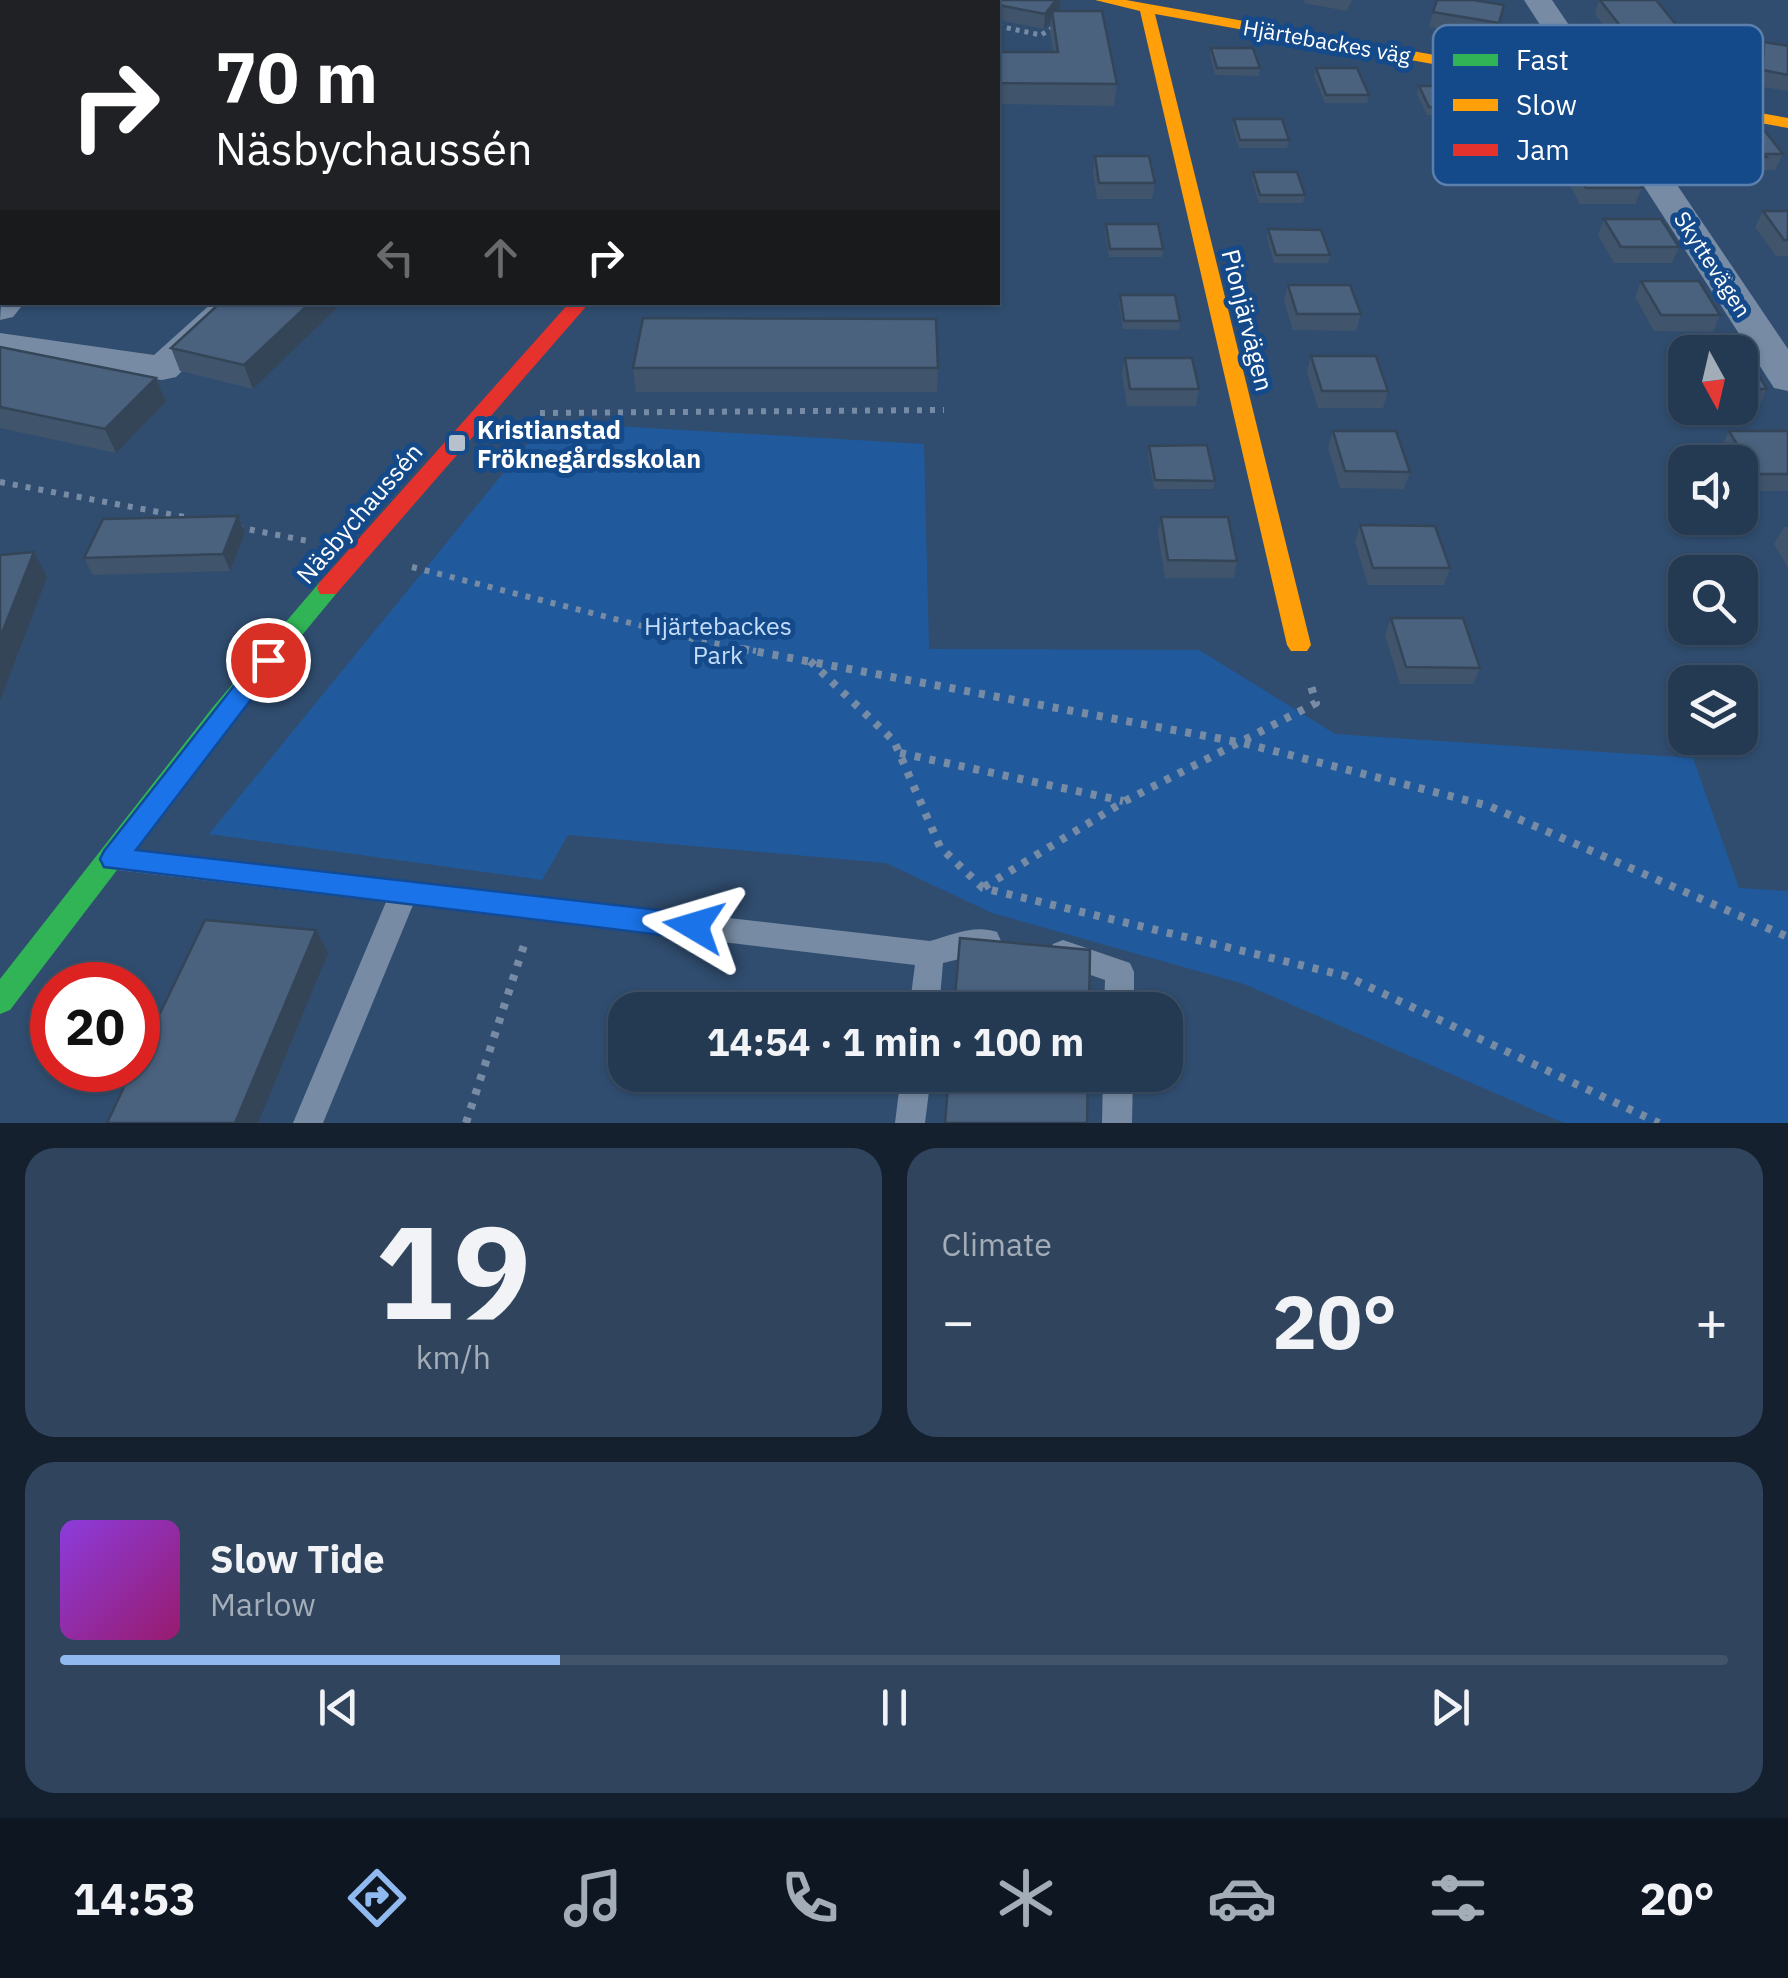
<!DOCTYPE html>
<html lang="en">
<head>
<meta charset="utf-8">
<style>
  :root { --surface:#243a53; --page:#30455d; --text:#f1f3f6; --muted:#a3adb8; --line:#41546a; --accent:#90b9f0 }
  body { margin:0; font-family:"IBM Plex Sans",sans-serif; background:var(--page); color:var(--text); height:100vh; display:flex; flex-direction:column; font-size:38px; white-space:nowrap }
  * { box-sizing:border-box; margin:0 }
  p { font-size:32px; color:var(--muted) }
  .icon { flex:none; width:55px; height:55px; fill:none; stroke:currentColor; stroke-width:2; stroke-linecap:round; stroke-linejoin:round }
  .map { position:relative; height:1123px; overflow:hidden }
  .sheet { display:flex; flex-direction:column; gap:25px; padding:25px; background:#14202e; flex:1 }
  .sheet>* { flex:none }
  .guide { position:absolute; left:0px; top:0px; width:1000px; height:305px; box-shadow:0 2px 8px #0004,0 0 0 2px var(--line); background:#202124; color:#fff; overflow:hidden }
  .needle { width:65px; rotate:172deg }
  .buttons { position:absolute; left:1668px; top:335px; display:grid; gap:20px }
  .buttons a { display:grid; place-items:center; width:90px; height:90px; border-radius:20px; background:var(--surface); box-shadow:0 2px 8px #0004,0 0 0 2px var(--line); font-size:50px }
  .speed { position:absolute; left:30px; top:962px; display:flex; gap:20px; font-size:50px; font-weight:700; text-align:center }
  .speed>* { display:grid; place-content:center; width:130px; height:130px; border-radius:50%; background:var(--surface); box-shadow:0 2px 8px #0004,0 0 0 2px var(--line); line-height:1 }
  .speed .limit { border:15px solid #d22; background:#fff; color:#111 }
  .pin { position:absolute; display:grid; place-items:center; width:85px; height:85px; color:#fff; margin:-42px; border:5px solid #fff; border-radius:50%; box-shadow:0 2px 10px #0007 }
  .me { position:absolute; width:110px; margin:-55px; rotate:277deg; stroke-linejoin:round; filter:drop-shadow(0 0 8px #0008) }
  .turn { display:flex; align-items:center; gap:35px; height:210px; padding:0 50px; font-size:45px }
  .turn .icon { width:130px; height:130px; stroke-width:2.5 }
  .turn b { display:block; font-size:70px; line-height:85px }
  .lanes { display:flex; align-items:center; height:95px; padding:0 50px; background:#0003; justify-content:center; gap:50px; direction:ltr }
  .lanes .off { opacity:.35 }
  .big { font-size:75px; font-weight:700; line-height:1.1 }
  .sheet .widget { flex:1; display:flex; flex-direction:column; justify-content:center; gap:15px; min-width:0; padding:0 35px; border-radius:30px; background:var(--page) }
  .sheet .dial { align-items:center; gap:0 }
  .dial b { font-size:130px; line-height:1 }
  .song { display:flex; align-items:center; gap:30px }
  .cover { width:120px; height:120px; border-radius:15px; background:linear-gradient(135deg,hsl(270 70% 55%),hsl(320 70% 35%)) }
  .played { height:10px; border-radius:5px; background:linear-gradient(90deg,var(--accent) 30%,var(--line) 30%) }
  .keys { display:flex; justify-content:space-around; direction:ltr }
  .heat { display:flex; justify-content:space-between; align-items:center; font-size:55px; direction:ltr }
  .sheet .tiles { flex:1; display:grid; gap:25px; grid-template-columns:1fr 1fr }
  .widget:last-child { grid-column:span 2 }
  .trip { position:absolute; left:608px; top:992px; width:575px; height:100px; border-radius:30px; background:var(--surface); box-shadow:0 2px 8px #0004,0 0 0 2px var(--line); font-weight:700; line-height:100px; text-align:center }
  .tabs { display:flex; height:160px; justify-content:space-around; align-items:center; background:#0e1721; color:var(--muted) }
  .tabs .icon { width:70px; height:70px }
  .tabs .active { color:var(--accent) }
  .tabs b { font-size:45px; color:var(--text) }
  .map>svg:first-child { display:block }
</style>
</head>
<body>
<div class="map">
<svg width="1788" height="1123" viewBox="0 0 1788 1123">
  <rect width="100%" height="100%" fill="#304d6f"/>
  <path fill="#205a9d" d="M545,422L924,444L929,649L1199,650L1335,734L1693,758L1739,888L1788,891V1123H1564L1244,984L992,913L886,863L568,835L542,880L209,834Z"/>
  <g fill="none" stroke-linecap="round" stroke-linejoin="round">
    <path stroke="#778ca4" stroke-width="5" stroke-dasharray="4 5" stroke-linecap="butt" d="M20,2L24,0
      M262,2L266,0
      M998,26L1041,35L1058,25"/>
    <path stroke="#778ca4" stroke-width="6" stroke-dasharray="5 8" stroke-linecap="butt" d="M540,413L944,410
      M0,482L190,518
      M237,527L313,542
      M412,567L697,640L756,651"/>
    <path stroke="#778ca4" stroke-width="8" stroke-dasharray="6 9" stroke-linecap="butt" d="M743,649L1243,743L1489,806L1788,937
      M810,661L894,741L940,847L983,888L1346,976L1659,1123
      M900,753L1123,801
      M984,887L1125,801L1316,703L1311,686
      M466,1123L526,939"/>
    <path fill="#778ca4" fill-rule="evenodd" d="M117,848L930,941C952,935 974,924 997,932L1001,941L997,950L943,963L939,1010H909L915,965L413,905L323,1123H293L386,902L117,870L108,867L104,859L108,851Z
      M1063,940L1130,963L1134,972V1010H1104L1105,980L1053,962L1049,953L1053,944Z
      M901,1075H931L925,1123H895Z
      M1103,1075H1133L1132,1123H1102Z"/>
    <path fill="#778ca4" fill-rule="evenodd" d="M1524,0H1552L1788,349V391L1774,388Z
      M2,292V302H25L13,317L0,320Z
      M213,302H254L176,377L162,380L0,357V333L154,355Z"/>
    <path fill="#30b455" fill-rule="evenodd" d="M328,580L336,582L339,588L336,594L231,721L10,1010L0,1014V979L213,707L320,582Z"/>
    <path fill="#ff9f0a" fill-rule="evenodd" d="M1095,0H1126L1788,118V128L1155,14L1311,645L1307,651H1291L1287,645L1140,11Z"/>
    <path fill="#e5322d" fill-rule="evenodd" d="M570,302H590L336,594H320L317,588L320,582Z"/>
  </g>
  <path fill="#40546c" d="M364,0H534L532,2H417Z
    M963,0H1061L1060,7L1058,11L1117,84L1114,106L998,104V52H1053L1050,32L1051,20L1044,29L998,20V2H963Z
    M1305,0H1352L1347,11L1304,3Z
    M1599,0H1656L1695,48L1689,63L1632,64L1595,14Z
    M1504,5L1495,38L1429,27L1433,12Z
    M1764,42L1788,46V91L1756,86L1757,57Z
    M1211,48L1260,68L1259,76L1215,75L1210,55Z
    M2,60V127H0V62Z
    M1316,68L1369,95L1367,103H1325L1314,76Z
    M1419,86L1473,107L1471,115H1427L1417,94Z
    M1543,101L1605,133L1600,149H1543L1535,135L1540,120L1538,117Z
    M1234,119L1289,140L1287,148H1239L1233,128Z
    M1701,130L1783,154L1775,170H1761L1760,173H1713L1694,146Z
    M1586,153L1642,188L1635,204H1580L1566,178L1571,163L1583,162Z
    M1095,156L1155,183L1152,199H1097L1093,172Z
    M1253,172L1305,195L1303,203H1259L1252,180Z
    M1763,211H1788V256H1776L1755,227Z
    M1604,219L1679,247L1672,263H1614L1598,235Z
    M1106,224L1163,249L1162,257H1109L1105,232Z
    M1268,229L1330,255L1328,263H1274L1267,238Z
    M1641,281L1720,315L1713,332L1654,331L1635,297Z
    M1288,285L1361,314L1356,331L1293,330L1284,301Z
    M1120,295L1180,321L1179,330L1123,329L1119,303Z
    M221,302L253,389L180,371L171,348Z
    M0,347L156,378L166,402L116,453L0,428Z
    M1311,356L1388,391L1383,408H1318L1307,372Z
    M1125,358L1199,389L1196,406H1127L1122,375Z
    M1683,358H1685V392L1675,375Z
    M1740,358L1767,389L1759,406H1740Z
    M633,368H938L937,392H636Z
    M1333,431L1410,472L1404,489L1340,488L1328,448Z
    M1729,431H1788V491H1746L1740,481V462H1730L1721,448Z
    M1149,446L1215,481L1213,489H1154L1148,454Z
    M238,516L245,533L230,571L93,575L84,558Z
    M1161,517L1237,561L1234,578H1165L1158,534Z
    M1360,525L1450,568L1444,585H1368L1355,542Z
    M1784,527H1788V568L1774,544Z
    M1391,618L1480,668L1473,684H1400L1385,635Z"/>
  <path fill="#344558" d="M143,0H177L174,2H140Z
    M1056,0H1061L1060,7L1053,18L1052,11L1051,20L1044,29L1045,14Z
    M2,239V272L0,275V241Z
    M311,302H343L253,389L244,365Z
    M156,378L166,402L116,453L105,429Z
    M238,516L245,533L230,571L223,554Z
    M34,552L47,577L0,701V638Z
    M316,930L328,953L258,1123H235Z"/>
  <path fill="#4a627e" stroke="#344558" stroke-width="2.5" d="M83,0H143L140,2H79Z
    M538,0H557L587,2H536Z
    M968,0H1056L1045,14L998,5V2H982Z
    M1437,0H1473L1504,5L1499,23L1433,12Z
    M1600,0H1656L1695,48L1638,49Z
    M1052,11H1102L1117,84L998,83V52H1058Z
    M1764,42L1788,46V75L1763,70Z
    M1211,48H1253L1260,68H1217Z
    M2,60V106H0V62Z
    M1316,68H1357L1369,95H1326Z
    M1419,86H1462L1473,107H1429Z
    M1234,119H1282L1289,140H1240Z
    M1701,130H1764L1783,154H1765L1767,157H1719Z
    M1586,153H1620L1642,188H1586L1571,163L1592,162Z
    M1095,156H1149L1155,183H1099Z
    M1253,172H1297L1305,195H1260Z
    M2,176V239L0,241V178Z
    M1763,211H1788V240H1784Z
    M1604,219H1661L1679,247H1621Z
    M1106,224H1158L1163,249H1110Z
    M1268,229L1321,230L1330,255H1276Z
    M1641,281H1699L1720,315H1661Z
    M1288,285H1350L1361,314H1297Z
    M1120,295H1175L1180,321H1124Z
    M221,302H311L244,365L171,348Z
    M643,318L936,319L938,368H633Z
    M0,347L156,378L105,429L0,407Z
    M1311,356H1376L1388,391H1322Z
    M1125,358H1192L1199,389H1130Z
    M1740,358H1748L1767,389H1740Z
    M1333,431H1396L1410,472L1345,471Z
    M1729,431H1788V474H1755Z
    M1207,445L1215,481L1155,480L1149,446Z
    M238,516L223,554L84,558L103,519Z
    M1161,517H1228L1237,561L1168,560Z
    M1360,525L1435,526L1450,568H1373Z
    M34,552L0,638V555Z
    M1391,618H1463L1480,668L1406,667Z
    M205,920L316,930L235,1123H107L132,1070H138V1059Z
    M960,938L1090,950L1089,1010H954Z
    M949,1075H1088L1087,1123H945Z"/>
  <path fill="#1a73e8" stroke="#114b97" stroke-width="2.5" d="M268,651L276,654L280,660L276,667L136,850L694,914L704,918L708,926L704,935L694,939L104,867L100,859L104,851L259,654Z"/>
  <rect fill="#b7c1cd" stroke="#154a8a" stroke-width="4" x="447" y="433" width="20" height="20" rx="5"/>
  <g text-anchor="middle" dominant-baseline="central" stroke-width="10" stroke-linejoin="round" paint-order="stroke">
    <g font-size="22" fill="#fff" stroke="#154a8a">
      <text transform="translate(1327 41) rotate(10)">Hjärtebackes väg</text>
      <text transform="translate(1713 264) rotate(57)">Skyttevägen</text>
    </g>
    <g font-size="25" fill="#fff" stroke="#154a8a">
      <text transform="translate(1248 320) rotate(76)">Pionjärvägen</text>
      <text transform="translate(359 513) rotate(-49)">Näsbychaussén</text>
    </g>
    <g font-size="25" font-weight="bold" fill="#fff" stroke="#154a8a" text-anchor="start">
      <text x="477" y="429">Kristianstad<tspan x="477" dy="29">Fröknegårdsskolan</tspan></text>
    </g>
    <g font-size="25" fill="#c3ddfb" stroke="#154a8a">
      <text x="718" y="625">Hjärtebackes<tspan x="718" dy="29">Park</tspan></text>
    </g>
  </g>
  <rect x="1433" y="25" width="330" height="160" rx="15" fill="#154a8a" stroke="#5b80ad" stroke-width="2.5"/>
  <rect x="1453" y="54" width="45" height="12" fill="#30b455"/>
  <rect x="1453" y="99" width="45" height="12" fill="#ff9f0a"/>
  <rect x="1453" y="144" width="45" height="12" fill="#e5322d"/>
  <g font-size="28" fill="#fff">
    <text x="1516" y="70">Fast</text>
    <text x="1516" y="115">Slow</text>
    <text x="1516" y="160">Jam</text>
  </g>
</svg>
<div class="buttons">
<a><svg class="needle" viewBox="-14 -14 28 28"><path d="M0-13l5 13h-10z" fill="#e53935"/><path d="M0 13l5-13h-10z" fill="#a3adb8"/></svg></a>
<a><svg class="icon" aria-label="sound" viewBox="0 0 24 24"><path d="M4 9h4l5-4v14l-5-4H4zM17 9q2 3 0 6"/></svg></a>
<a><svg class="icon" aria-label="search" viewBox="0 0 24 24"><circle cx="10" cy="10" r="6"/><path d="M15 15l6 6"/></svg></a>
<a><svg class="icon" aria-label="layers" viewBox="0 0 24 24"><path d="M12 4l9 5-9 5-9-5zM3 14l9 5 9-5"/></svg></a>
</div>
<div class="speed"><div class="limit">20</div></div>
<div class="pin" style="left:268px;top:660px;background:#d93025"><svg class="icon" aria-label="arrive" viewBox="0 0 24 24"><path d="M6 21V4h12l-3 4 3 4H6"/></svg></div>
<svg class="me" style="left:694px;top:926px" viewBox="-20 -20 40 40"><path d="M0-17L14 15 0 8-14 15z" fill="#1a73e8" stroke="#fff" stroke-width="4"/></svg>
<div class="trip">14:54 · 1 min · 100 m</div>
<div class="guide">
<div class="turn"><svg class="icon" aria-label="right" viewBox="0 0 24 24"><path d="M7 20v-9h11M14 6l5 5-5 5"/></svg><div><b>70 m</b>Näsbychaussén</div></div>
<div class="lanes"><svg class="icon off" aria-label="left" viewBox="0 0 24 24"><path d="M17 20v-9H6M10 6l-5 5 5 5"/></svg><svg class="icon off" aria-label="ahead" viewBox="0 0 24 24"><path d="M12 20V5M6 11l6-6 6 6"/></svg><svg class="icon" aria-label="right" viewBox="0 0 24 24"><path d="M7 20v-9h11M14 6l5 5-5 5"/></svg></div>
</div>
</div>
<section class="sheet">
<div class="tiles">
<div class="widget dial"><b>19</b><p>km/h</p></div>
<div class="widget"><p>Climate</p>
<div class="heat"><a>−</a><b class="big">20°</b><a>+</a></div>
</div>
<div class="widget">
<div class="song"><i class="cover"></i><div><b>Slow Tide</b><p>Marlow</p></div></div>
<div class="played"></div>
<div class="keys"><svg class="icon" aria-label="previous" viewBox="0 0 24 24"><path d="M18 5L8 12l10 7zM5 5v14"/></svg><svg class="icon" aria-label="pause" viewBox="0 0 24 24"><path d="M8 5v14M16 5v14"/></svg><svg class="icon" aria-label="next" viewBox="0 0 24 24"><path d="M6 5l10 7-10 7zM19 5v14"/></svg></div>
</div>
</div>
</section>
<nav class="tabs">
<b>14:53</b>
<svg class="icon active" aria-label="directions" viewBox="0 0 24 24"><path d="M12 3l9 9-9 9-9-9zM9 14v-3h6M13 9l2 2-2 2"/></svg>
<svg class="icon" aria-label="music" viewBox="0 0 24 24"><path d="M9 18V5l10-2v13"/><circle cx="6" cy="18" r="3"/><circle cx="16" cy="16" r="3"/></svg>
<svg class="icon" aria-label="phone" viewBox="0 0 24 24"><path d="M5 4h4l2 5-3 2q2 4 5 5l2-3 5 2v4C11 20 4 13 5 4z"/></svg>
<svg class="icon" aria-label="climate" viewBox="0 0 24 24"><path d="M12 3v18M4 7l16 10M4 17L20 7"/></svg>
<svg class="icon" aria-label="car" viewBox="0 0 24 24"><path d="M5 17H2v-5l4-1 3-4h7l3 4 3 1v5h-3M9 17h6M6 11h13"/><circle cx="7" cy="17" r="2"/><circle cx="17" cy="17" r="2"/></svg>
<svg class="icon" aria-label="filters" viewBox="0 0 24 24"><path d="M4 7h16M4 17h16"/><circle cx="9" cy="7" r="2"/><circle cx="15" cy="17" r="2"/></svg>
<b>20°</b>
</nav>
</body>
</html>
